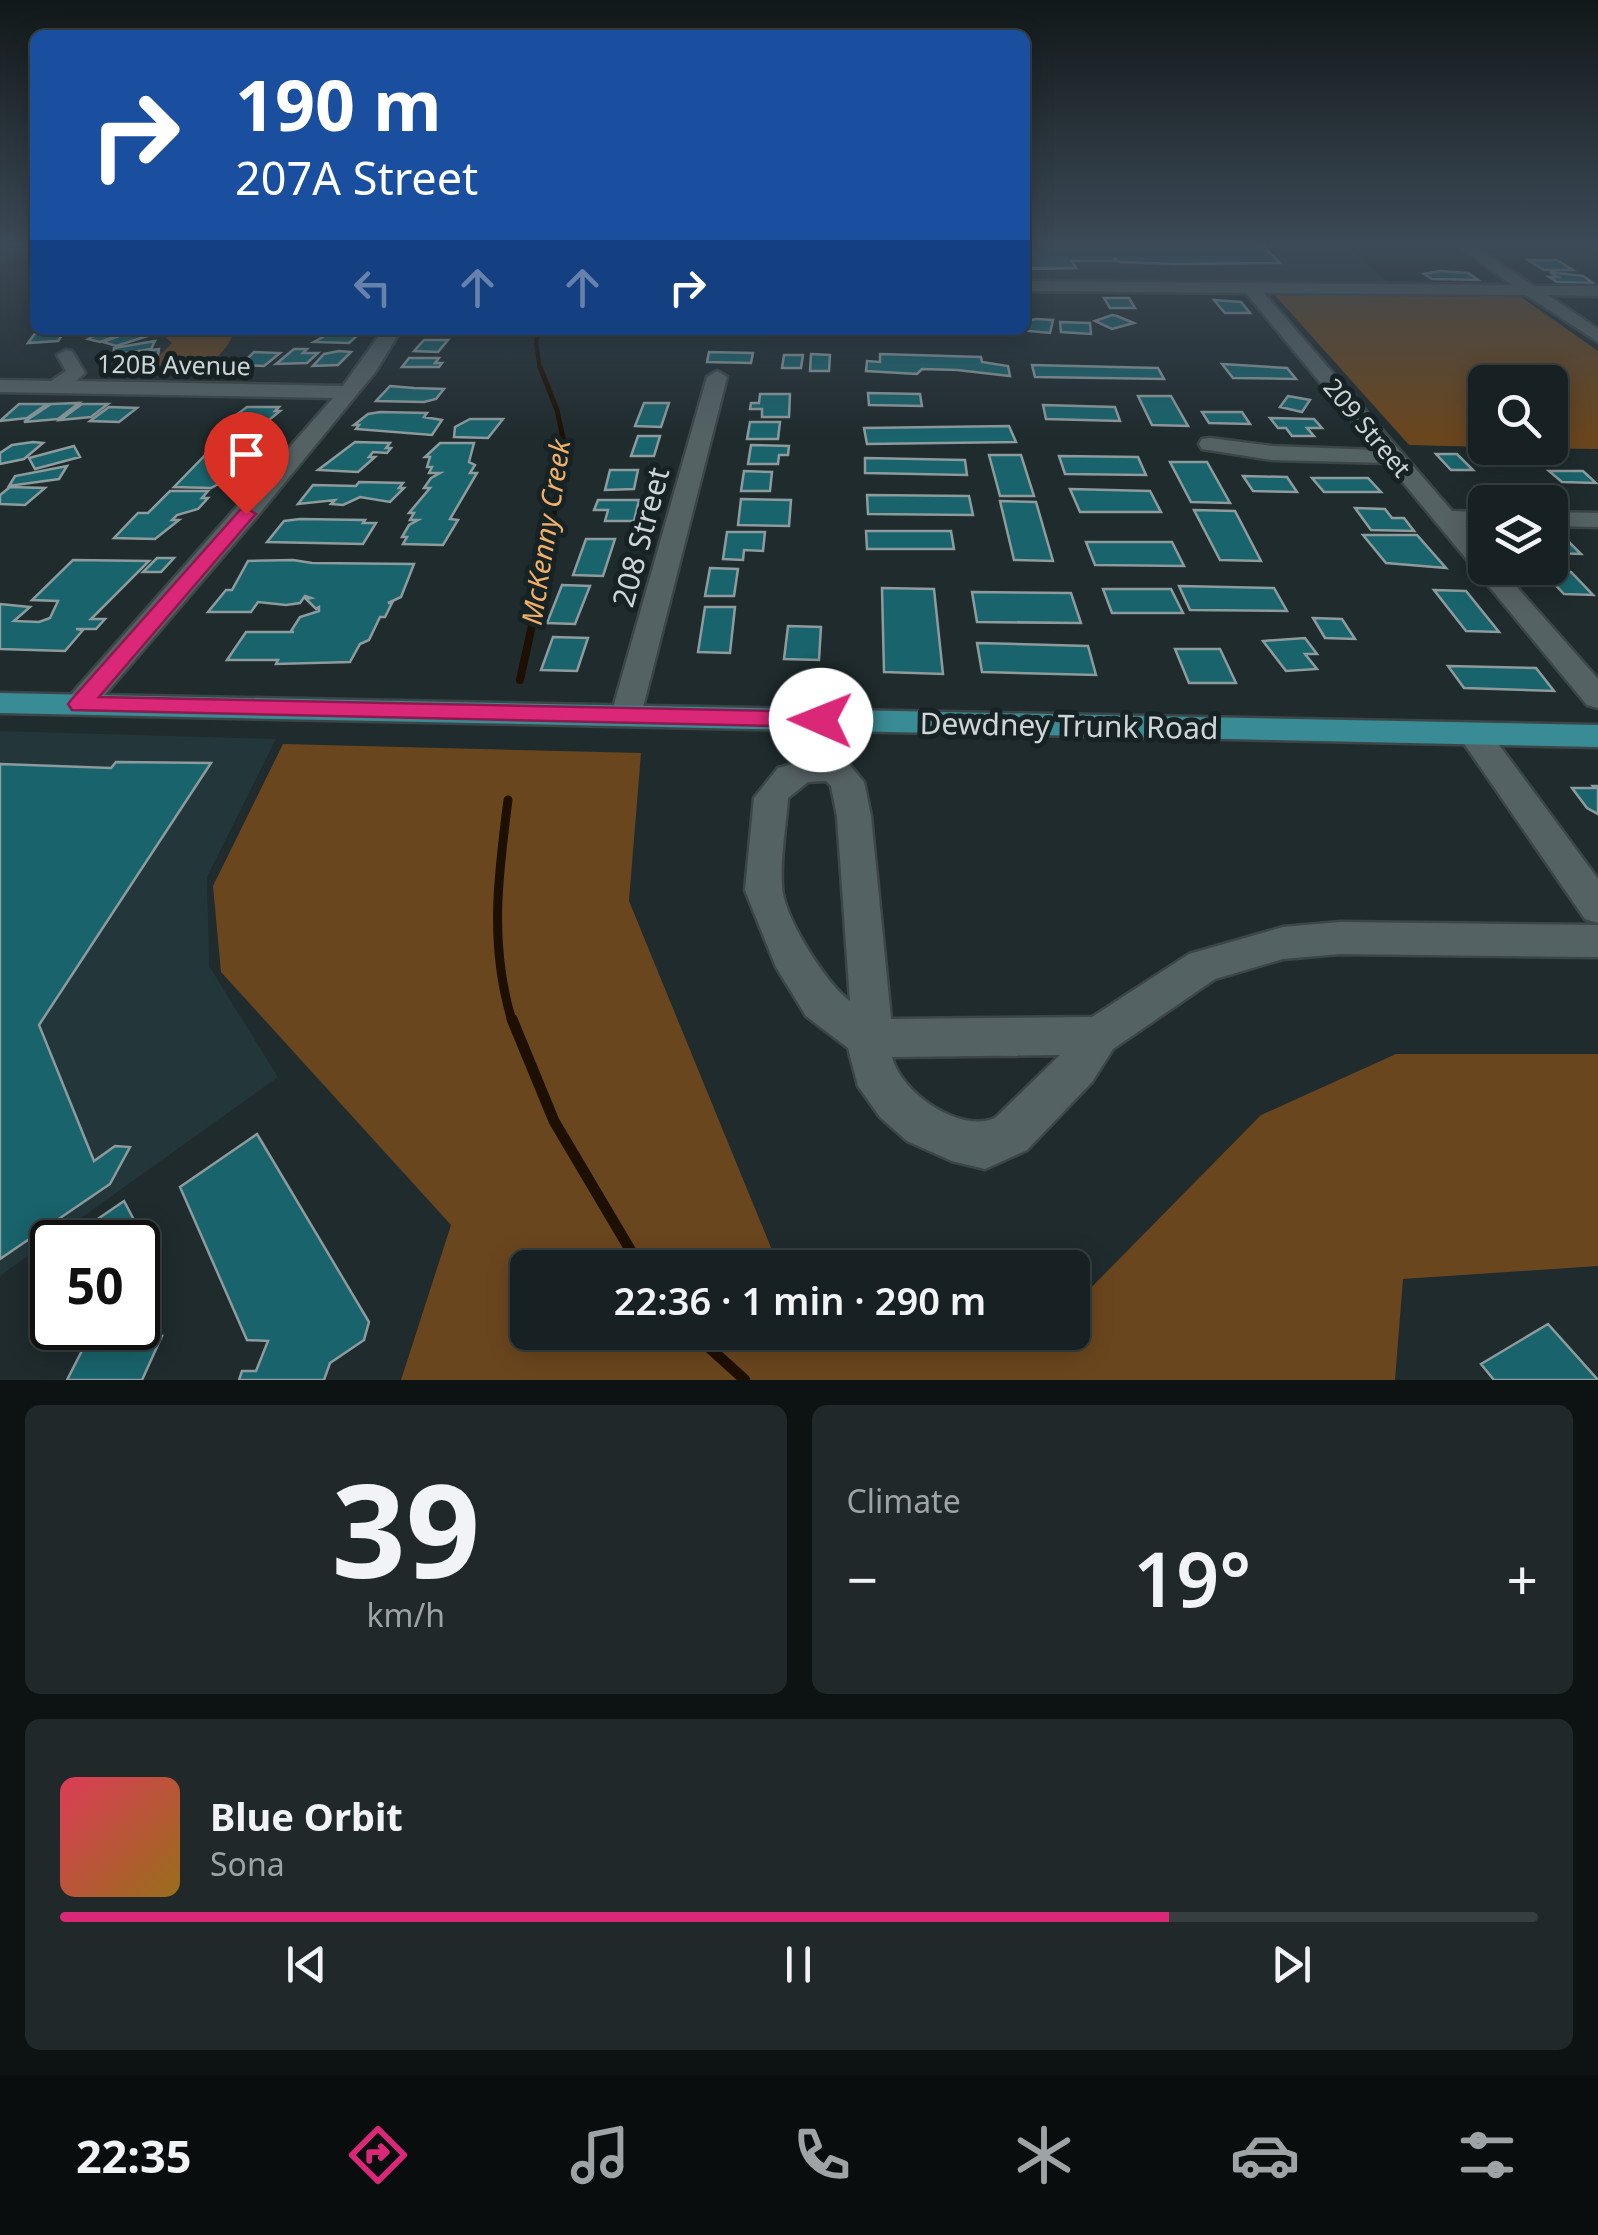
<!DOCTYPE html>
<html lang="en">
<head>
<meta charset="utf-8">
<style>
  :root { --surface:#172022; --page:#20282a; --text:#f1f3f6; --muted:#9ea3a5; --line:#363e40; --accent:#db2777 }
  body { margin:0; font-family:"Noto Sans",sans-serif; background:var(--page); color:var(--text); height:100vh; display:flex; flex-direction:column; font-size:38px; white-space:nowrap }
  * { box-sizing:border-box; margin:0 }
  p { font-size:32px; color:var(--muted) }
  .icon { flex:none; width:55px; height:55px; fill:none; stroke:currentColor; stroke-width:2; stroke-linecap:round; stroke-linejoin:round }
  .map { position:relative; height:1380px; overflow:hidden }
  .details { display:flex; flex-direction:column; gap:25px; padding:25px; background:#0d1213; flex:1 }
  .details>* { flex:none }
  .guide { position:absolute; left:30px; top:30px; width:1000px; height:305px; border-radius:15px; box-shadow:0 5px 25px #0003,0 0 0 2px var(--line); background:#1a4fa0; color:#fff; overflow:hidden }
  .controls { position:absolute; left:1468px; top:365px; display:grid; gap:20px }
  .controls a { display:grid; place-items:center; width:100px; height:100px; border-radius:15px; background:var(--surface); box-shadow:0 5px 25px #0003,0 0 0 2px var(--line); font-size:50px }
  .speed { position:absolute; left:30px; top:1220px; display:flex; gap:20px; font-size:50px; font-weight:700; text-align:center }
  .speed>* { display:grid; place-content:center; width:130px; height:130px; border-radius:50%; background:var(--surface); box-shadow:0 5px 25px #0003,0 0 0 2px var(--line); line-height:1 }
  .speed .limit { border:5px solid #111; border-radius:15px; background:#fff; color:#111 }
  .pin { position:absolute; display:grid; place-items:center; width:85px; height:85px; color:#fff; margin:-102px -42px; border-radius:50% 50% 50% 0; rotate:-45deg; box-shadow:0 0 10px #0007 }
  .pin .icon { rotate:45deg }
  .me { position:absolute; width:110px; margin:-55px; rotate:271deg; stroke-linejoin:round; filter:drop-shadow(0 0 8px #0008) }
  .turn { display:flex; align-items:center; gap:35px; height:210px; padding:0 40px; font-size:45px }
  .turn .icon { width:130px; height:130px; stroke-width:2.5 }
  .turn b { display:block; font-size:70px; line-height:85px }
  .lanes { display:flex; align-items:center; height:95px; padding:0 40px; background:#0003; justify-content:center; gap:50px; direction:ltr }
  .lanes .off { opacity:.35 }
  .big { font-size:75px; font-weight:600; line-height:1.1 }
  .details .tile { flex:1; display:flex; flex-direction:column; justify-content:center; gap:15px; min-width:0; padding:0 35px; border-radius:15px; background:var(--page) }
  .details .dial { align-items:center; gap:0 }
  .dial b { font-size:130px; line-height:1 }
  .song { display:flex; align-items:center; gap:30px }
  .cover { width:120px; height:120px; border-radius:15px; background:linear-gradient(135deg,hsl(350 70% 55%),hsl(40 70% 35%)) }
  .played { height:10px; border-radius:5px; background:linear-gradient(90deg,var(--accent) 75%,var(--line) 75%) }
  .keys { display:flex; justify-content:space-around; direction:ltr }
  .heat { display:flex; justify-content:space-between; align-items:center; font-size:55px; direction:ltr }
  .details .tiles { flex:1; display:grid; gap:25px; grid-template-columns:1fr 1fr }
  .tile:last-child { grid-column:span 2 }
  .trip { position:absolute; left:510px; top:1250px; width:580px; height:100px; border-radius:15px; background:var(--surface); box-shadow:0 5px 25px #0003,0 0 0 2px var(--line); font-weight:600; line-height:100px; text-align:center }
  .tab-bar { display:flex; height:160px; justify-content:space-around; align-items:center; background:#090d0e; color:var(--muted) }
  .tab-bar .icon { width:70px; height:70px }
  .tab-bar .current { color:var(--accent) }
  .tab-bar b { font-size:45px; color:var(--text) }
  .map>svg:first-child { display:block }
</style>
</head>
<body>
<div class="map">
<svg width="1598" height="1380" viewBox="0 0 1598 1380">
  <rect width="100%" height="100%" fill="#1f2b2d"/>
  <path fill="#23373a" d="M1025,243H1342L1390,284L1025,279Z
    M0,731L276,739L207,877L209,966L278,1077L0,1276Z"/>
  <path fill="#6a461e" d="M1273,293L1521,297L1598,351V449L1522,448H1550V382H1485V447L1409,445Z
    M157,330H235C222,366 184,383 148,367L172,343Z
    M283,744L641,753L629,901L779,1267L528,1268V1332H1072L1073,1306L1261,1115L1396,1054H1598V1266L1403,1279L1395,1380H401L451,1225L221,972L213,886Z"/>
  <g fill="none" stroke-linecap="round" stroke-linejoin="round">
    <path stroke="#1d0f02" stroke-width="4" d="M539,330L536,343L540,369"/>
    <path stroke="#1d0f02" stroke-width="5" d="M540,367L557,410L563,438L552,532"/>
    <path stroke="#1d0f02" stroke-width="8" d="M520,680L553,530"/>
    <path stroke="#1d0f02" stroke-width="9" d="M508,800C498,876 489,946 512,1021"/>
    <path stroke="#1d0f02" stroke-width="11" d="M512,1019L554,1121L641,1268
      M692,1332L745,1380"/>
  </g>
  <path fill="#19636c" stroke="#8d9b9d" stroke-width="2.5" d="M1025,243H1260L1280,263L1176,264L1120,262L1114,258L1116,261H1072L1076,268L1032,269L1025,268Z
    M1260,243L1280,263L1176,264L1120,262L1114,258L1116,261H1072L1076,268H1025V244L1029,243Z
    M1528,260H1557L1573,270H1544Z
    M1440,271L1468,273L1478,280L1432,279L1424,274Z
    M1550,272L1583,276L1593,283L1557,282L1549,277H1558Z
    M1104,298H1129L1135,308H1110Z
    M1214,300L1241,302L1250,313H1225Z
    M1112,315L1117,316L1134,323L1112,329L1095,321Z
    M1036,319L1053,320L1050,333L1019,330H1025V321Z
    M1060,322L1090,323L1091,334L1061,332Z
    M66,330L58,341L28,343L36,332Z
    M106,330H126L130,331L100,342L88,339Z
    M132,331L148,336L116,346L103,342Z
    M330,333L359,334L349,343L314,342Z
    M424,340H448L438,352L414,351Z
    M155,341L151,349L113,355L114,348Z
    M159,349L158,355L118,361L119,355Z
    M294,349H307L303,353H318L307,363L276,364Z
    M339,351L351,352L338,365L313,366L324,354Z
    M254,352L280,353L264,366L241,365Z
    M709,352L753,353L751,363L707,362Z
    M811,354L830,355L829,371H810Z
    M880,354L981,357L982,362L1008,366L1010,376L957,370L922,369L917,374L866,371L867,361L880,362Z
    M784,355H803L801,368H782Z
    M409,358H439L435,363H442L439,367H402Z
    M1222,364L1287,368L1296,379L1233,378Z
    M1032,365L1158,368L1164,379L1035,377Z
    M390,386L414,388L444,389L436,399L424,402L376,401Z
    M868,393L920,394L922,406L869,405Z
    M760,394H790L789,417H762V409H750L751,403H759Z
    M1138,396H1171L1188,426L1152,425Z
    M1288,396L1310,400L1302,412L1280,407Z
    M79,403L58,419L24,422L51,404Z
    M644,403H669L661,427L635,426Z
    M19,404H47L27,418L0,421Z
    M82,404H108L91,417L60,420Z
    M1043,405L1115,407L1120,421L1046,419Z
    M109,407L137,408L119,422L90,421Z
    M247,407H279L275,411H280L264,424H270L265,429H270L252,443L217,442L235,424H224Z
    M380,412L427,413L424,417L442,420L432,435L356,429L359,425H354L368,414Z
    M1202,412H1242L1250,424L1209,423Z
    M1270,418L1314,419L1322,428H1307L1314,436H1292L1286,428H1278Z
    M470,419H503L488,438L454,437L455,427Z
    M750,422H780L778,439H747Z
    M1009,426L1016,442L867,444L864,428Z
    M638,436H660L654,456H631Z
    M33,442L43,443L24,459L0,464V453L12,445Z
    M355,442L390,443L386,448H391L387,453L373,452L369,457H375L358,472L318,470Z
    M440,443H474L469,462L475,465L470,473H477L450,519L458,520L443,545L403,544L407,537H402L409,525L418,520H410L414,513H409L430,488H424L431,478L440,473H429L432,467H427L430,457H425Z
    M751,445L789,446L788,455H779L778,464H748Z
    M74,446L80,457L35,469L29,458Z
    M214,446L249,447L244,452H249L226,471H232L222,482L211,488L174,487Z
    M1436,454H1457L1473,470H1451Z
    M989,455H1021L1034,496H1000Z
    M1059,456L1138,457L1146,475L1065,474Z
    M865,458L965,460L967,475L865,473Z
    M1170,462H1207L1230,503L1191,502Z
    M67,466L59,479L9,486L15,476Z
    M610,470H638L634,489L605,490Z
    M744,471L772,472L770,491H741Z
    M1549,471H1583L1596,483L1562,482Z
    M1243,476L1287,477L1297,492L1253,491Z
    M1312,478H1368L1381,492H1324Z
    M359,482L403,483L399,488H404L390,502L360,497L343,505L331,504L335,500L298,504L313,485L356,486Z
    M10,487L45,488L25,505L0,504V495Z
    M1476,487H1516L1527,499L1487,498Z
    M1070,489L1150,491L1161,512H1080Z
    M170,491H208L202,498H208L198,509L177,515L172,520H179L155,539L114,538L138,513H148Z
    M867,495L969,496L973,515L868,514Z
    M741,499L791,500L789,526L738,525Z
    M598,500H639L634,521H605L608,510H594Z
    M1000,501L1036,502L1053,561L1014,560Z
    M1355,508L1385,509L1392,518H1404L1414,531L1371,530Z
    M1194,510L1235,511L1261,561L1220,560Z
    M300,519L365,520L363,523H376L363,544L267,542L284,521Z
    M866,531H951L954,549H867Z
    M727,532H765L763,551L744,550L743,560L723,559Z
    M1363,535H1417L1446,568L1386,563Z
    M586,539H615L603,576L573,575Z
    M1550,541H1568L1581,554L1550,553Z
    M1086,542H1172L1184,566L1095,565Z
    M157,558H174L161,572H143Z
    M73,560L149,561L91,619H105L96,629H76L83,630L65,651L0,649V604L30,607L14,621L39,622L50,618L58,601L32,600Z
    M293,560L312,563L414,564L401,597L388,603H392L385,617H380L369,640L360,644L350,662L276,664L278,660H227L246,632H294L291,631L300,617L319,611V607L316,609L306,599L311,598L305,596L300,603L286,605L258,602L251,612H208L226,590H232L248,561Z
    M710,568L738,569L734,596H705Z
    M1543,572H1571L1593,595L1564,594Z
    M562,585L590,586L575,624L547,623Z
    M1179,586L1274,588L1287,611L1190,610Z
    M882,588L934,589L943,674L884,672Z
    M1103,589H1171L1183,613H1112Z
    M1434,590L1466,591L1499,632L1466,631Z
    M972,592L1071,593L1081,623L977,622Z
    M705,607H735L730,653L698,652Z
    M1313,618L1342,619L1355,639L1325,638Z
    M788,626L821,627L819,660L784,659Z
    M553,637L588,638L577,671L541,670Z
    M1305,638L1317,654H1305L1317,669L1286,671L1263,641Z
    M977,643L1088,646L1096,675L982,672Z
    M1175,649H1220L1236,683H1189Z
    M1448,666L1536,668L1554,691L1464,688Z
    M116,762L211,763L39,1025L94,1161L115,1146L130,1147L110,1184L0,1259V764L111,768Z
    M1593,786H1598V814L1587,808L1572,788H1595Z
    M257,1134L369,1322L364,1340L330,1363L324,1380H239L242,1371H256L268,1341L247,1340L180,1187Z
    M124,1201L141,1233L127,1242H64Z
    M1548,1324L1598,1380H1494L1481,1364Z
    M91,1333L162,1336L142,1380H67Z"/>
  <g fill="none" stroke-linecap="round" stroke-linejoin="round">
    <g stroke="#3c4647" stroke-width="5">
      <path id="minor" d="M1454,243H1470L1534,286H1598V296L1548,295L1598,329V342L1526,295L1264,293L1452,511L1485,512V526H1465L1485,549V568H1500L1598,679V708L1587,705L1387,463L1272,460L1202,449L1199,444L1202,439L1210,438L1272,446L1376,450L1246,293L1025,291V281L1512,285Z
        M383,330H401L376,371L255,519L91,711H69L65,704L69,697L333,398L0,392V380L51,381L66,371L57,355L66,350L72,351L85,373L76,381L343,386Z
        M717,371L727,377L641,715L637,722H615L611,715L707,377Z
        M1550,512L1598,513V527L1550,526Z
        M1474,723L1485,726L1598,879V923L1585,919L1463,742L1458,734L1463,726Z
        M815,758L848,763L864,782L871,816L891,1019L1092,1017L1189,954L1283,927L1340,922L1598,925V957L1340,954L1283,959L1215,979L1113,1049L1092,1082L1027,1150L985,1169L952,1161L907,1141L880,1117L858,1086L848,1048L806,1016L776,967L745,890L754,798L778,768ZM826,781L831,786L837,816L850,1001C826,984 783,916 782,886C780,858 786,827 788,798L808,782ZM1060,1055L995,1118C960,1134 900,1092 892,1057Z"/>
    </g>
    <g stroke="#3c4647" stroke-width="5">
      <path id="major" d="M0,693L1598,725V747L0,713Z"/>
    </g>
    <use href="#minor" fill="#556264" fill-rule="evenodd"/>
    <use href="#major" fill="#398b95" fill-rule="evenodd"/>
  </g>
  <linearGradient id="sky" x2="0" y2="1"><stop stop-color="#111819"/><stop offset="0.56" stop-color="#3c4a57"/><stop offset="1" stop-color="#3c4a57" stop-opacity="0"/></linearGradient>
  <rect width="1598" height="436" fill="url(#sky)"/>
  <path fill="#db2777" stroke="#8e194d" stroke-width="2.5" d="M246,508L256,514L253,517L99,697L821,712L833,720L821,727L72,710L68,704L72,699L240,510Z"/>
  <g text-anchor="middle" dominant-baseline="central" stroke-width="10" stroke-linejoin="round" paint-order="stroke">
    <g font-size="25" fill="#ced5d6" stroke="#162223">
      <text transform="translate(174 364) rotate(1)">120B Avenue</text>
      <text transform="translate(1368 427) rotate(50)">209 Street</text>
    </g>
    <g font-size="28" font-style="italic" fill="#f1af67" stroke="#162223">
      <text transform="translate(545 532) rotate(-81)">McKenny Creek</text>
    </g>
    <g font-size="30" fill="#ced5d6" stroke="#162223">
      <text transform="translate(640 537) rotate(-75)">208 Street</text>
      <text transform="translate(1069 725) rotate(1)">Dewdney Trunk Road</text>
    </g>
  </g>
</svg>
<div class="controls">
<a><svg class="icon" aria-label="search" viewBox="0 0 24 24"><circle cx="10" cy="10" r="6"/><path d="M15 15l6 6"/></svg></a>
<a><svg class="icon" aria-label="layers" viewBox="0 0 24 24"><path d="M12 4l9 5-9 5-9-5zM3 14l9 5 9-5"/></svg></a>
</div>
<div class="speed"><div class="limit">50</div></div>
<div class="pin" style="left:246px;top:514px;background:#d93025"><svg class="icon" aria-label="arrive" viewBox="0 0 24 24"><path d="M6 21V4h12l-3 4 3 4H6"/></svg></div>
<svg class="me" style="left:821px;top:720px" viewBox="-20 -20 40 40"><circle r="19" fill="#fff"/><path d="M0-13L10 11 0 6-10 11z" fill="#db2777"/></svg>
<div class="trip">22:36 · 1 min · 290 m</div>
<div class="guide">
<div class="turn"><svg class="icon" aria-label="right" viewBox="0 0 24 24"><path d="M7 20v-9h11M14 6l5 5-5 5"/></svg><div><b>190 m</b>207A Street</div></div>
<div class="lanes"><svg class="icon off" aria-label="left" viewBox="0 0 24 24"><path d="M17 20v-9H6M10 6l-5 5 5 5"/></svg><svg class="icon off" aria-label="ahead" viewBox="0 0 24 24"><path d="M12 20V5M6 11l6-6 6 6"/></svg><svg class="icon off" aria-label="ahead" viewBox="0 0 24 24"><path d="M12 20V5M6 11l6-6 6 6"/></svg><svg class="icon" aria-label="right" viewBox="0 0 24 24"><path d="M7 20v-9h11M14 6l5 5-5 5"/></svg></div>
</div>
</div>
<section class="details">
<div class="tiles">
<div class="tile dial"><b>39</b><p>km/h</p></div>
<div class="tile"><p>Climate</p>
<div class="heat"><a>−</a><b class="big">19°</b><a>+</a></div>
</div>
<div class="tile">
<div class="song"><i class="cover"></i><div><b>Blue Orbit</b><p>Sona</p></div></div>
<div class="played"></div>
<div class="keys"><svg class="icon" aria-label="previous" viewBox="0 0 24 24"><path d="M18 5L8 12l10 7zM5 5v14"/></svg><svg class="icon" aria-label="pause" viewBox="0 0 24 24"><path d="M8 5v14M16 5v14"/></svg><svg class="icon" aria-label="next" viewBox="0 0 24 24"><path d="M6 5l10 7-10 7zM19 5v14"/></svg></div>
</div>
</div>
</section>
<nav class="tab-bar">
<b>22:35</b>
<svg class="icon current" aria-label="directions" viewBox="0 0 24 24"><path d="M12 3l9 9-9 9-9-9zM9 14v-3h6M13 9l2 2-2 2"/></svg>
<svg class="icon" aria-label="music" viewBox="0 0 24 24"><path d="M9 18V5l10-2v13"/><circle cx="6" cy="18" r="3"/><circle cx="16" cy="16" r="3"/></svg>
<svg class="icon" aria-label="phone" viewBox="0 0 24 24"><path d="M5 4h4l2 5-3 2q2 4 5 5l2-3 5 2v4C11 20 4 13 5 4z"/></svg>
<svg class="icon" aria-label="climate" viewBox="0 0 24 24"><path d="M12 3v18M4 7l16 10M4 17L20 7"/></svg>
<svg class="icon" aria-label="car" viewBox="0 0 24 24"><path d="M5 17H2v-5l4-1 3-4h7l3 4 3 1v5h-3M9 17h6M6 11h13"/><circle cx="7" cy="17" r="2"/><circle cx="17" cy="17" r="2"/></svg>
<svg class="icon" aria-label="filters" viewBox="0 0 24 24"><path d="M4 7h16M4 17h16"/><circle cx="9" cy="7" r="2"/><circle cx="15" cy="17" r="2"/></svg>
</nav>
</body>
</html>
